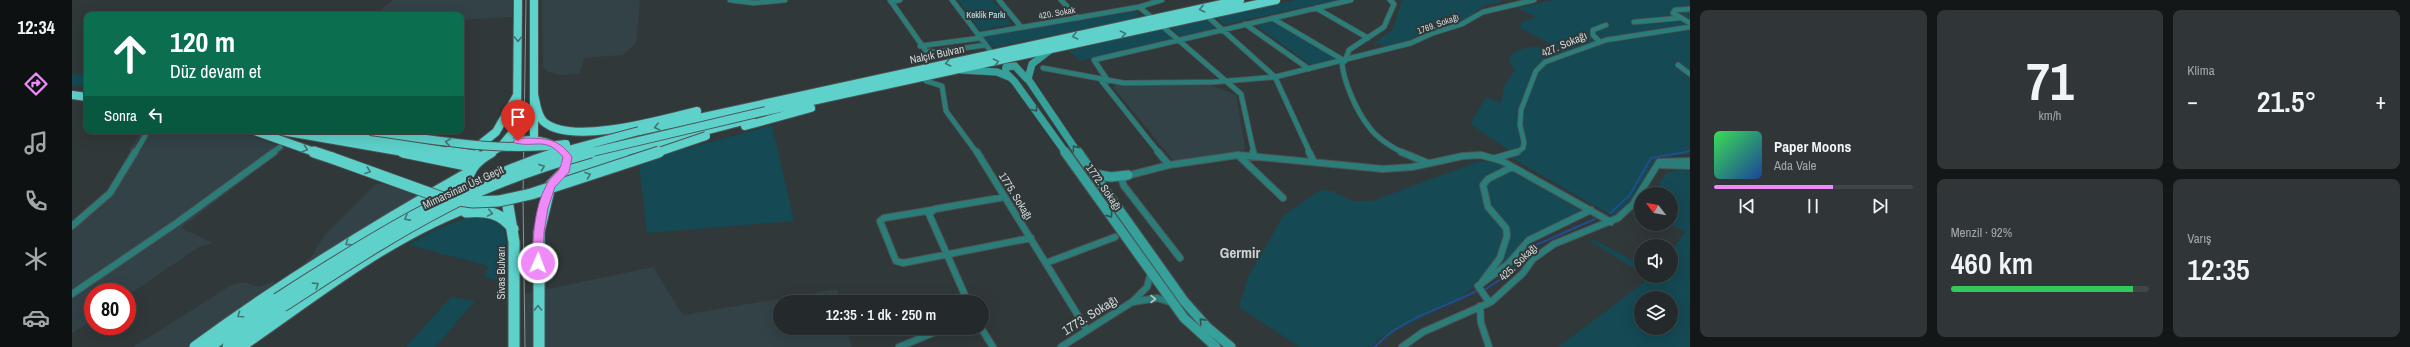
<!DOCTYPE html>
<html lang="tr">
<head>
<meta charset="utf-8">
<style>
  :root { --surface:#242a2b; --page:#303637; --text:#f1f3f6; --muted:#a3a7a9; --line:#414647; --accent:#ee8bf8 }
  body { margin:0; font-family:"Archivo Narrow",sans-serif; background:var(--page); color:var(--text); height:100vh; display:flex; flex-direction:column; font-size:15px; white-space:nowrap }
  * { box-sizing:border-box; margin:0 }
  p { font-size:13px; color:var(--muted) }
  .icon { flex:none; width:22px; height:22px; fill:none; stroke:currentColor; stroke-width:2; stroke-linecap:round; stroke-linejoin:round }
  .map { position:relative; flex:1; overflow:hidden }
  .details { display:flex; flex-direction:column; gap:10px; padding:10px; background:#141718; width:720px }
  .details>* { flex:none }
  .banner { position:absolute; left:12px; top:12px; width:380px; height:122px; border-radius:8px; box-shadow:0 4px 16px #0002,0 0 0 1px var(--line); background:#0b6e4f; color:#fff; overflow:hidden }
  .needle { width:26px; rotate:301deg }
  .fabs { position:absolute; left:1562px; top:187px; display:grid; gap:8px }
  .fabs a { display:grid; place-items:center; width:44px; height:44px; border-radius:50%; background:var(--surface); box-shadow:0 4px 16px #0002,0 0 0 1px var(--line); font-size:20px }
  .speed { position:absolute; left:12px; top:283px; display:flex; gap:8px; font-size:20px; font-weight:700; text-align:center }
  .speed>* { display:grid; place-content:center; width:52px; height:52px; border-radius:50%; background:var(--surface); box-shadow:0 4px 16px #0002,0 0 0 1px var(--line); line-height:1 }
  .speed .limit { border:6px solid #d22; background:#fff; color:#111 }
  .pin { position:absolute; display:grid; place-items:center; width:34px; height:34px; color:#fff; margin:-41px -17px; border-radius:50% 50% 50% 0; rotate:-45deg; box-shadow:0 0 4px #0007 }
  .pin .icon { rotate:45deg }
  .me { position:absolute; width:44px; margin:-22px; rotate:2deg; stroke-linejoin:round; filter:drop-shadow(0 0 3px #0008) }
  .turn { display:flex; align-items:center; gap:14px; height:84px; padding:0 20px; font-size:18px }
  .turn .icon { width:52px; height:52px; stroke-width:2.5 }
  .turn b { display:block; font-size:28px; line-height:34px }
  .then { display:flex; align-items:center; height:38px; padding:0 20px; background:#0003; gap:8px; font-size:15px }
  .big { font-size:30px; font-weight:600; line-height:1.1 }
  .details .card { flex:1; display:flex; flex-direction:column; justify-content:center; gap:6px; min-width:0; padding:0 14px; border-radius:8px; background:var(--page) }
  .details .dial { align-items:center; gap:0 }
  .dial b { font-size:52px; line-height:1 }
  .song { display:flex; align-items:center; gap:12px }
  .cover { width:48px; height:48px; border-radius:6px; background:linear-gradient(135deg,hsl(130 70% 55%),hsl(220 70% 35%)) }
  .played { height:4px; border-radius:2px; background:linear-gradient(90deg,var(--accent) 60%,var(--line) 60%) }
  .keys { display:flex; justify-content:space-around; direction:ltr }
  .heat { display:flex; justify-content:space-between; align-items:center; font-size:22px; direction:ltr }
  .charge { height:6px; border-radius:3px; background:linear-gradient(90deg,#34c759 92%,var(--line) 0) }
  .details .tiles { flex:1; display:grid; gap:10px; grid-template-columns:repeat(3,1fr) }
  .card:first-child { grid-row:span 2 }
  .trip { position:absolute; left:701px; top:295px; width:216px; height:40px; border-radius:20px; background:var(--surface); box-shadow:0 4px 16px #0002,0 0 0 1px var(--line); font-weight:600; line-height:40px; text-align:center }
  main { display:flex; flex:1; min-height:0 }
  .tabs { display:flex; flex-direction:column; width:72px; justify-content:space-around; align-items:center; background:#0e1111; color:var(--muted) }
  .tabs .icon { width:28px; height:28px }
  .tabs .on { color:var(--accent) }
  .tabs b { font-size:18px; color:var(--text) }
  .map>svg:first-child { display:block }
</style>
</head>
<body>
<main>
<nav class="tabs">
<b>12:34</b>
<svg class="icon on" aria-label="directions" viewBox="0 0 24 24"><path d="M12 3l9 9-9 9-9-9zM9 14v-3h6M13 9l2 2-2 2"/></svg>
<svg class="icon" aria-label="music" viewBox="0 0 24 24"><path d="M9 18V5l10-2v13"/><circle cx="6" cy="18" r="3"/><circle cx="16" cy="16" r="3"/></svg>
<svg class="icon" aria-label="phone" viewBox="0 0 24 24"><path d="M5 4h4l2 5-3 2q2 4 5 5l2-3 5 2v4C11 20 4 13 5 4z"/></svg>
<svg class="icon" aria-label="climate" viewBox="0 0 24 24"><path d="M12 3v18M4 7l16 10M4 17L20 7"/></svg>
<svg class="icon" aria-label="car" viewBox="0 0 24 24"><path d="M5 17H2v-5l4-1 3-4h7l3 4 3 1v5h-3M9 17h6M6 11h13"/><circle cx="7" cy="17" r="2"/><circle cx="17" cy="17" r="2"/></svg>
</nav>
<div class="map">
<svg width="1618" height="347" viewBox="0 0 1618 347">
  <rect width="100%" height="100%" fill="#303839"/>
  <path fill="#324246" d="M321,0H441L440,17L389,20V15H302Z
    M470,0H568L564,43L551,55L512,58L508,73L491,75L476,72L471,67Z
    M1044,85H1139L1164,95L1173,148L1172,150L1106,161L1101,160L1041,87Z
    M70,131H165L214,148L109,228L141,243L127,247L55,296V292H21V319L0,334V223L34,194L43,183L60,153L57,150Z
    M304,184H312L353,195L232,270L229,266L239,257L252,236Z
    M581,267L611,315L765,289L768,302H708V328H775L780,347H454L452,294Z
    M202,281L201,290L121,347H61L158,286L171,282L187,287Z"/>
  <path fill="#154953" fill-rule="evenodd" d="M886,0H921L940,24L908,31Z
    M1223,0H1264L1152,25L1145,18Z
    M1330,0H1428L1429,2L1411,6L1393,21L1345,40L1319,47L1302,43L1321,29Z
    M1482,0H1618V153L1591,158L1581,162L1563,195L1542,217L1433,154L1441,153L1398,124L1414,97L1429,103L1432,86L1443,70L1437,61C1441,44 1469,47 1482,47L1474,41L1448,28L1450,22L1464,17L1445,8Z
    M1063,11L1067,14L1064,18L924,47L916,45L910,36Z
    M1137,19L1146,28L1109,37L1101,30L1102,27Z
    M1200,22H1204L1268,60L1240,66L1183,25Z
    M1091,29L1101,38L1008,61L997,51Z
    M0,74L15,75V87L0,85Z
    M700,125L722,221L575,233L567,165L595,154Z
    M1416,161L1433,166L1510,211L1459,239L1442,256L1385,300L1306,339L1300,347H1228L1167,307L1176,277L1211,216L1248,190L1260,191L1281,201H1300L1405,162Z
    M1607,170L1618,171V347H1486L1578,278L1575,276H1599V252L1613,232L1597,224H1599V194H1581L1594,173ZM1569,298H1599V328H1569Z
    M399,216L421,217L432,226L435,256L433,279L421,280L413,277L416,266L337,245L361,231Z
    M1521,239L1569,265V273L1518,241Z
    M379,297L403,301L363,347H334Z"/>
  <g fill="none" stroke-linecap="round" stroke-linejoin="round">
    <path stroke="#204d8b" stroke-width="1.5" d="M1609,153L1618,151"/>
    <path stroke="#204d8b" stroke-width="2" d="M1538,213L1557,196L1579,158L1614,152
      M1414,289L1436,274L1464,245L1523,219
      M1303,347C1328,318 1371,309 1404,291"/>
    <g stroke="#4d5455" stroke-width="6">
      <path id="street-far1" d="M658,0L682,3L713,0
        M818,0L854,51L863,52L914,45
        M880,0L920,53
        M927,0L949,27
        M989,0L1006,18
        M819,2L828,0
        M1067,7L1082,19
        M1244,8L1296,38
        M1618,9L1603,10L1601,13L1618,23
        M1134,15L1203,77L1238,153
        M1200,18L1273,61
        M1562,22L1608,18
        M1173,24L1237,69
        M1089,25L1169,94L1182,153
        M906,35L1067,7L1090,0
        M1527,41L1521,35V30L1534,25
        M848,46L908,38
        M1273,61L1277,50L1312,27L1322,4L1318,0
        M1270,62C1271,81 1285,112 1297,127C1304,137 1320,148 1332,153
        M1606,65L1618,74
        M971,68L1052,83L1142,82L1203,77L1339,43L1361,33L1390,24L1411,12L1462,0
        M1028,79L1087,153
        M854,81L870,86L874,111L905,153
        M1036,81L1022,60L1279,0
        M63,153L76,131
        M200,153L208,147
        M1444,153L1451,148L1452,142L1448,125L1449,110L1464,71L1473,62L1534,40L1618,27"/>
    </g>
    <g stroke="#4d5455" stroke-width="8">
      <path id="street" d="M905,152L1015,330
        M1086,152L1097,165
        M1181,152L1182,155
        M1237,152L1242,162
        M1329,152L1356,163
        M1166,155L1211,198
        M1424,158L1445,152
        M1589,165L1618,166
        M860,210L812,218L808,221L824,261L831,263L959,238
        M0,226L38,193L63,152
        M1108,258L1052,186L1050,181L1054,176L1097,165L1166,155L1311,169L1340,167L1391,156L1409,155L1430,161L1539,222
        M974,263L1043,237
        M1410,282L1428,258L1435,236L1434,228L1416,207L1411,185L1416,179L1440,167
        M0,294L106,222L202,152
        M896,302L857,214L863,209L933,197
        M1061,302L1085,298L1101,303
        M1417,302L1406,286L1436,264L1457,240L1519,210
        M1408,306L1409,323L1417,347
        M909,328L921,347
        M827,347L873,328
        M989,347L1060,302L1075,287L1079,272
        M1330,347L1351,332L1419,302L1451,273L1461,259L1482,244L1546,218L1561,204L1587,162L1618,161"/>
    </g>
    <g stroke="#4d5455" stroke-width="8">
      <path id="secondary-far1" d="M978,50L960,64L956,79L1006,153
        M889,70L925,72L937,77
        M955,79L943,66L934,67L933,72L943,82L994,153"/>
    </g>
    <g stroke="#4d5455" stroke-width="11">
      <path id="secondary" d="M993,152L1112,318L1144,347
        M1006,152L1112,301L1135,327L1159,347
        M1022,174L1039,177L1056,175"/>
    </g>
    <g stroke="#4d5455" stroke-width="10">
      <path id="highway-far1" d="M462,0V140
        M462,94C464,103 465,116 472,122C500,146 592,119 625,111
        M0,95L15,97
        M694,111L1204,0
        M673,126L739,108
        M183,131L245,153
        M210,131L337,153
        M255,131L383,153
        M567,131L1168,0
        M431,144L441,132L445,118L446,0
        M405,147L424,132L444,97
        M417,153C440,139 471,133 491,153
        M548,153L679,119"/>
    </g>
    <g stroke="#4d5455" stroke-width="13">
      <path id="highway" d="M242,152L260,158
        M331,152L399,166
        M377,152L408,157
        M492,172L552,152
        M477,187L492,172L495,157L490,152
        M403,194L394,183C398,167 405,160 419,152
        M435,200L442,242V347
        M394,212C413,210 429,212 441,229
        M123,347C210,283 301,227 395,174
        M137,347L205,299
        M156,347L211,306
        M168,347C244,295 321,232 409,202
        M467,347V232L478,186"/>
    </g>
    <use href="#street-far1" stroke="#2a7d78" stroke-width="4.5"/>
    <use href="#street" stroke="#2a7d78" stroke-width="6"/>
    <use href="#secondary-far1" stroke="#36a09a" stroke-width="7"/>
    <use href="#secondary" stroke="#36a09a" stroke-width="9"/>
    <use href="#highway-far1" stroke="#5dd1ca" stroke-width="8"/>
    <use href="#highway" stroke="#5dd1ca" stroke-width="11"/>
    <path stroke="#8d9495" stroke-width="1" d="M453,347L451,198L454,0"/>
    <g stroke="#4d5455" stroke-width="10" stroke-linecap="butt">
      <path id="highway-bridge-far1" d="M298,131C364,140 428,153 494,144
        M485,153L567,131
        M516,153L694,111
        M584,153L634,136"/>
    </g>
    <g stroke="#4d5455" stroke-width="13" stroke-linecap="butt">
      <path id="highway-bridge" d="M260,158L371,198L401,202L427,201L459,194L587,152
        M205,299C295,241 385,185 488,152
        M211,306C264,272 316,237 372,208C419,183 469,166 519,152"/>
    </g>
    <use href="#highway-bridge-far1" stroke="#5dd1ca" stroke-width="8"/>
    <use href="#highway-bridge" stroke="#5dd1ca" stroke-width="11"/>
  </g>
  <defs><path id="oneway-chevron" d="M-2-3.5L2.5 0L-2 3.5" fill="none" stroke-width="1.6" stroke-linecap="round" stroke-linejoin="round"/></defs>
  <g stroke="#427573">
    <use href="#oneway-chevron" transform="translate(1130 9) rotate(167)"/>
    <use href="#oneway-chevron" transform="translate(1051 34) rotate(-12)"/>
    <use href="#oneway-chevron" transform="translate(1003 36) rotate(168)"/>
    <use href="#oneway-chevron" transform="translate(446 39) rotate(91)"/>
    <use href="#oneway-chevron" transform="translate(924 62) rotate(-13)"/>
    <use href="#oneway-chevron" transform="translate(876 63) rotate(168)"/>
    <use href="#oneway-chevron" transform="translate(585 127) rotate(167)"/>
    <use href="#oneway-chevron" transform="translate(376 142) rotate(-172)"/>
    <use href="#oneway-chevron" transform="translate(233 149) rotate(19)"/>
    <use href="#oneway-chevron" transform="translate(470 167) rotate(-20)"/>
    <use href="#oneway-chevron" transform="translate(296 171) rotate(20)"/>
    <use href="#oneway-chevron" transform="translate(516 175) rotate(-20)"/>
    <use href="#oneway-chevron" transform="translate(418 213) rotate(10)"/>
    <use href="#oneway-chevron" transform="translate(335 218) rotate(151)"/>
    <use href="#oneway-chevron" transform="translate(276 243) rotate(147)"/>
    <use href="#oneway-chevron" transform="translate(244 285) rotate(-33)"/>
    <use href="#oneway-chevron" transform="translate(466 308) rotate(-91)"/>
    <use href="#oneway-chevron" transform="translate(168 315) rotate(145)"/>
  </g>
  <g stroke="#325251">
    <use href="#oneway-chevron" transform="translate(963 109) rotate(54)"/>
    <use href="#oneway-chevron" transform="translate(1003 148) rotate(-125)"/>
    <use href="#oneway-chevron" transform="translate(1038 215) rotate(55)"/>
    <use href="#oneway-chevron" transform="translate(1130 321) rotate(-132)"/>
  </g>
  <use stroke="#afc3c3" href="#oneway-chevron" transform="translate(1081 299)"/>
  <path fill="#ee8bf8" stroke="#9b5aa1" d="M446,138C470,139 484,135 500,157L497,172L483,187L476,208L472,232L471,263L466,266L460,263C461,238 462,208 474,186C481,171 487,178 491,157C473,136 465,148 443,143L441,141Z"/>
  <g text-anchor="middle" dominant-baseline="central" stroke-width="4" stroke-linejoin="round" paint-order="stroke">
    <g font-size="9" fill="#d0d5d6" stroke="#303839">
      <text transform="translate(985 13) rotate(-10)">420. Sokak</text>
      <text transform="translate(1366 24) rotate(-20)">1769. Sokağı</text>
    </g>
    <g font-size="9" fill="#b5ecf7" stroke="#303839">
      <text x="914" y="15">Keklik Parkı</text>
    </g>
    <g font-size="11" fill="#d0d5d6" stroke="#303839">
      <text transform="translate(1492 44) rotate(-23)">427. Sokağı</text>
      <text transform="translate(865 54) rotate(-12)">Nalçık Bulvarı</text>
      <text transform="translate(391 187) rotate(-25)">Mimarsinan Üst Geçit</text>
      <text transform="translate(1032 187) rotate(55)">1772. Sokağı</text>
      <text transform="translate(944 196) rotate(58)">1775. Sokağı</text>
      <text transform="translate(1446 262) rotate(-44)">425. Sokağı</text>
      <text transform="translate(429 273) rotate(-90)">Sivas Bulvarı</text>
    </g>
    <g font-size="13" fill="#d0d5d6" stroke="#303839">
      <text transform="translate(1018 315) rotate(-32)">1773. Sokağı</text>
    </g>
    <g font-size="15" font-weight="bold" fill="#d0d5d6" stroke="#303839">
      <text x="1168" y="252">Germir</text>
    </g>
  </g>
</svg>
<div class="fabs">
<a><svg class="needle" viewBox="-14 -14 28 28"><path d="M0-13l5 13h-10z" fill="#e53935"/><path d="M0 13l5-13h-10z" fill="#a3a7a9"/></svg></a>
<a><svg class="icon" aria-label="sound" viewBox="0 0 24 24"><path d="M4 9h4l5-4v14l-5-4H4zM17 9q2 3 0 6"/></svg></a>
<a><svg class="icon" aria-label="layers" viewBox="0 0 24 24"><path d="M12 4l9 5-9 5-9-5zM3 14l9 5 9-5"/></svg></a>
</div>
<div class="speed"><div class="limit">80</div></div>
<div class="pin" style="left:446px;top:141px;background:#d93025"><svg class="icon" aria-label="arrive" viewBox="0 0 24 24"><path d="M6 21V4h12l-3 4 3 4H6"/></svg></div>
<svg class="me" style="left:466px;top:263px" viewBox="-20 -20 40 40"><circle r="17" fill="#ee8bf8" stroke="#fff" stroke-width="3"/><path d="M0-11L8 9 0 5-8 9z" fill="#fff"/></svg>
<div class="trip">12:35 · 1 dk · 250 m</div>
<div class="banner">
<div class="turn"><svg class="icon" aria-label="ahead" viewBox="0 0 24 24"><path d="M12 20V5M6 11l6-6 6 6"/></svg><div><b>120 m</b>Düz devam et</div></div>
<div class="then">Sonra<svg class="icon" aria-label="left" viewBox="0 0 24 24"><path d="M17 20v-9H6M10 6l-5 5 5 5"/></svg></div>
</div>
</div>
<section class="details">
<div class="tiles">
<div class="card">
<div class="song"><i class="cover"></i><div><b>Paper Moons</b><p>Ada Vale</p></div></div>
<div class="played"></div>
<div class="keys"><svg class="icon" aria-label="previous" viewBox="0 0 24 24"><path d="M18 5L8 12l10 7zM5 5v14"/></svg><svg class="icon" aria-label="pause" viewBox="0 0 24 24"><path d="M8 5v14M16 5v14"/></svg><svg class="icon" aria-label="next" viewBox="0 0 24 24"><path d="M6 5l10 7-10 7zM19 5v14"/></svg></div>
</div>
<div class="card dial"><b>71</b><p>km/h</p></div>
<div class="card"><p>Klima</p>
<div class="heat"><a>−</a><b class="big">21.5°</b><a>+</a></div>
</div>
<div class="card"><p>Menzil · 92%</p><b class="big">460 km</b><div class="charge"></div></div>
<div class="card"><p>Varış</p><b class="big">12:35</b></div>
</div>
</section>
</main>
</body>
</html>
